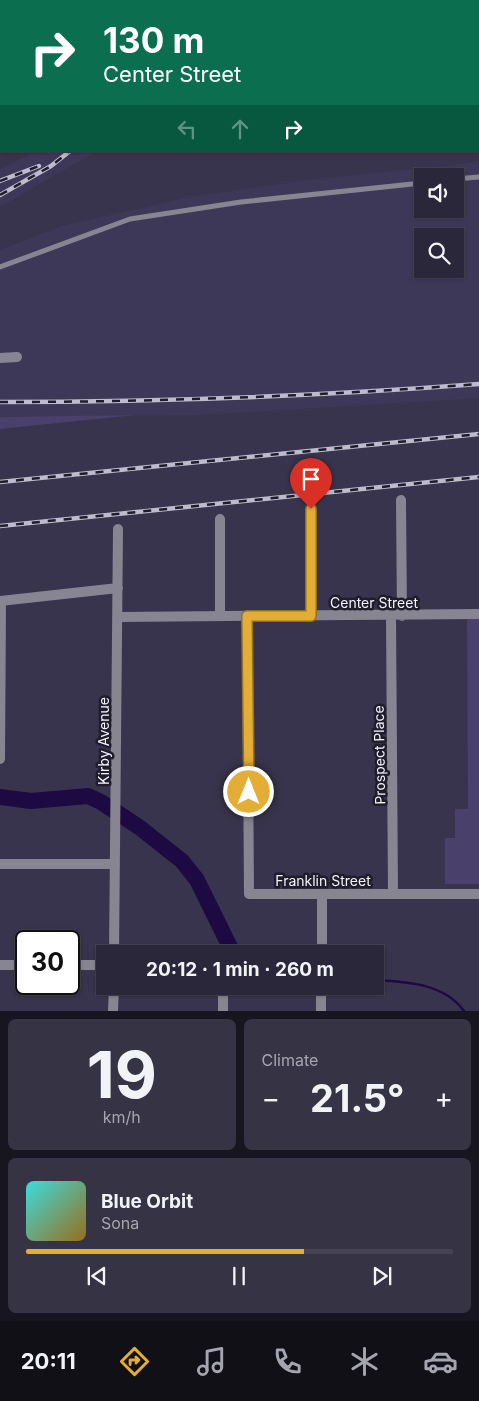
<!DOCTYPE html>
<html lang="en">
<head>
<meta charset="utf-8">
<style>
  :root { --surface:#2a273a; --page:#363345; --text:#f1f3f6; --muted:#a5a5af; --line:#464454; --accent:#e4ad35 }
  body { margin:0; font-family:Inter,sans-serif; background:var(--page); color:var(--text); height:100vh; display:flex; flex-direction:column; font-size:19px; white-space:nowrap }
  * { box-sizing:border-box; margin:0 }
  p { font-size:16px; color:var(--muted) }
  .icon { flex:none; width:28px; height:28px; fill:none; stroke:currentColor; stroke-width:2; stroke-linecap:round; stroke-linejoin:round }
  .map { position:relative; height:1011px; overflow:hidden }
  .side { display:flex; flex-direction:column; gap:8px; padding:8px; background:#171520; flex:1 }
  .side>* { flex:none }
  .banner { position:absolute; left:0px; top:0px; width:480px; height:152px; box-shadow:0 1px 4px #0004,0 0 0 1px var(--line); background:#0b6e4f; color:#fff; overflow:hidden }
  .tools { position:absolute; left:414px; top:168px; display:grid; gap:10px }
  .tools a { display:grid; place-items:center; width:50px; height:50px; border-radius:0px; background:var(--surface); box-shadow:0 1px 4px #0004,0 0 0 1px var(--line); font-size:25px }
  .speed { position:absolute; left:15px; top:930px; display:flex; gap:10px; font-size:25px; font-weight:700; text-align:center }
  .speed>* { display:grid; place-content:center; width:65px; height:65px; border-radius:50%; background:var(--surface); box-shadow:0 1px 4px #0004,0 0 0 1px var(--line); line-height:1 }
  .speed .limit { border:2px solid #111; border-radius:8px; background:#fff; color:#111 }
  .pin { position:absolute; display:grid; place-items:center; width:42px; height:42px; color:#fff; margin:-51px -21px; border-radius:50% 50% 50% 0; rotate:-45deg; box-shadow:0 0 5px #0007 }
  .pin .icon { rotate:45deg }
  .me { position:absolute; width:55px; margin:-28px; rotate:0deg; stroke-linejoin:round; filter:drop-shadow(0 0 4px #0008) }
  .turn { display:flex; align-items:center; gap:18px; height:105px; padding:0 20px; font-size:22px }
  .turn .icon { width:65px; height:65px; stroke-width:2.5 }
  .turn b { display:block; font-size:35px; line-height:42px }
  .lanes { display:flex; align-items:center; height:48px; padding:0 20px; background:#0003; justify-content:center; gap:25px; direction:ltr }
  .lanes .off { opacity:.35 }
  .big { font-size:38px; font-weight:700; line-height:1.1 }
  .side .card { flex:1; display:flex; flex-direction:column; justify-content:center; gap:8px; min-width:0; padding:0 18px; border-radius:8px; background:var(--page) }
  .side .dial { align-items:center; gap:0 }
  .dial b { font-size:65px; line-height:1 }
  .song { display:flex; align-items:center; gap:15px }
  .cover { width:60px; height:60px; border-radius:8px; background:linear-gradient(135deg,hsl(180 70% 55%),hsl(40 70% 35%)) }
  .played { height:5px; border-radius:2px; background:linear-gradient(90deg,var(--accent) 65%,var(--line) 65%) }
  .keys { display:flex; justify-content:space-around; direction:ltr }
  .heat { display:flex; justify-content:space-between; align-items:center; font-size:28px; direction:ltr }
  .side .tiles { flex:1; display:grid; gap:8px; grid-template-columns:1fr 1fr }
  .card:last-child { grid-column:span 2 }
  .trip { position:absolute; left:96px; top:945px; width:288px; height:50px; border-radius:0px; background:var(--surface); box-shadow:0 1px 4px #0004,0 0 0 1px var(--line); font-weight:700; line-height:50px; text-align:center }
  .tabs { display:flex; height:80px; justify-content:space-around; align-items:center; background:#111017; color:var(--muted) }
  .tabs .icon { width:35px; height:35px }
  .tabs .active { color:var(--accent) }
  .tabs b { font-size:22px; color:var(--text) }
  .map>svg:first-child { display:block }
</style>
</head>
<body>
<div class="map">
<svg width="479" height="1011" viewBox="0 0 479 1011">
  <rect width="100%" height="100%" fill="#38344d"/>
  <path fill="#3e3858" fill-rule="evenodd" d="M38,151H97L0,207V169Z
    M479,162V398L199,415L0,417V250L62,226L190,197L308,180ZM422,176H455V209H422ZM422,236H455V269H422Z"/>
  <path fill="#4a406c" d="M135,415L0,429V417Z
    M467,617H479V884H445V838H455V809H468Z"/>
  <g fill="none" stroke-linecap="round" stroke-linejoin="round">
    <path stroke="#1e0a43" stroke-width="2.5" d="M375,980C406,982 444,983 464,1011"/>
    <path stroke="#1e0a43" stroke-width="16" d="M0,797L31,801L88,796L101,802L139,827L182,861L197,880L233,953L236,954"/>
    <path stroke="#878592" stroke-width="5" d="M455,179L479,177
      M0,267L130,219L241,202L422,183"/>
    <path stroke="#878592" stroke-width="10" d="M0,358L17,357
      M401,500L402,616
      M220,519V616
      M0,601L118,588
      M247,616L249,894H479
      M311,616V509
      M391,616L393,894
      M118,617L479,614
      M0,759L1,601
      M0,864H115
      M322,894V946
      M114,954L118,529
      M0,965H26
      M69,965H105
      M113,1011L114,986
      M223,1011V986
      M321,1011V993"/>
    <g stroke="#bebbcc" stroke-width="4.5">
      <path id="rail" d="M15,1L65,0
        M231,1L279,0
        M0,8L1,7
        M0,181L39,166
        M0,195L51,166L70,151
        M0,402C160,402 320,396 479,384
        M0,482L479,434
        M0,526L479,477"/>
    </g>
    <use href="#rail" stroke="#1f1d29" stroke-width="2.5" stroke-dasharray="8" stroke-linecap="butt"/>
  </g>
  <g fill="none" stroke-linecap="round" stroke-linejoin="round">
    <g stroke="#947022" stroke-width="12">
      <path id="route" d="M249,792L247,616H311V509"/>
    </g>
    <use href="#route" stroke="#e4ad35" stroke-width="9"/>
  </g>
  <g text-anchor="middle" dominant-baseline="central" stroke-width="5" stroke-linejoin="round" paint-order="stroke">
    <g font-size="14" fill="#f3f1fe" stroke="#1f1d29">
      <text x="374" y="602">Center Street</text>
      <text transform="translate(103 741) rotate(-90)">Kirby Avenue</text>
      <text transform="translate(379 755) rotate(-91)">Prospect Place</text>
      <text x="323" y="880">Franklin Street</text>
    </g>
  </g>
</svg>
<div class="tools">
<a><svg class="icon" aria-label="sound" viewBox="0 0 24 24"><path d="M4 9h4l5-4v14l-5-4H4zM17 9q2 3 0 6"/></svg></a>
<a><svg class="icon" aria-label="search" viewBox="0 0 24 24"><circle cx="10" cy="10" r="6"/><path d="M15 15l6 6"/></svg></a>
</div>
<div class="speed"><div class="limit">30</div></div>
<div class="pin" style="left:311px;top:509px;background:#d93025"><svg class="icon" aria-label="arrive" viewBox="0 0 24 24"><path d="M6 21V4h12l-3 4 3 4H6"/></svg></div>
<svg class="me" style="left:249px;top:792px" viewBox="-20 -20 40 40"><circle r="17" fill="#e4ad35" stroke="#fff" stroke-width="3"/><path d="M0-11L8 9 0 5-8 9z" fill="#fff"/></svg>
<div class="trip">20:12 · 1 min · 260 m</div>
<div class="banner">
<div class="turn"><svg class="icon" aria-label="right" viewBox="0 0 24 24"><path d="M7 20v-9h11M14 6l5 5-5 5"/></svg><div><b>130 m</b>Center Street</div></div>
<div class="lanes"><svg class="icon off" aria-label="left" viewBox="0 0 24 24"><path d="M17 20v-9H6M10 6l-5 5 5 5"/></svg><svg class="icon off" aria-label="ahead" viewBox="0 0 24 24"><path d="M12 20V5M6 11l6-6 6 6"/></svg><svg class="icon" aria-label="right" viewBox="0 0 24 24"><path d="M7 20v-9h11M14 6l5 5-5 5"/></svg></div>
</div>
</div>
<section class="side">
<div class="tiles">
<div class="card dial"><b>19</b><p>km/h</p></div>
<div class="card"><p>Climate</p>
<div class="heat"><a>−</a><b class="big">21.5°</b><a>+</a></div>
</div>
<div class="card">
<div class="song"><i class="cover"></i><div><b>Blue Orbit</b><p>Sona</p></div></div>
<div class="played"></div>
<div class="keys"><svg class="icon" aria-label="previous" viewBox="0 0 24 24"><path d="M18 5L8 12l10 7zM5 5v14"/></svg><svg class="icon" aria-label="pause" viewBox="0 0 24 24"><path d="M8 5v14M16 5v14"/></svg><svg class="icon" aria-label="next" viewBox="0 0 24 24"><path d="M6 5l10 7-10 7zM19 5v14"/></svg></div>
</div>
</div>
</section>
<nav class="tabs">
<b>20:11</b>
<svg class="icon active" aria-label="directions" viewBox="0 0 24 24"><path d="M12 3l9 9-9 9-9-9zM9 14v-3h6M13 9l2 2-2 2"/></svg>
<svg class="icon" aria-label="music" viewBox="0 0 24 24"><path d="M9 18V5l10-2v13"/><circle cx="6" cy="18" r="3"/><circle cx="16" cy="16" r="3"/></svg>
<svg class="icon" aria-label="phone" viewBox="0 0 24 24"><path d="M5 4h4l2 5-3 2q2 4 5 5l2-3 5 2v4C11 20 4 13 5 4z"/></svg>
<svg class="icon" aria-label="climate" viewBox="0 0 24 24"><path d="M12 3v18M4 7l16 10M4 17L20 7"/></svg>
<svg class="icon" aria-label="car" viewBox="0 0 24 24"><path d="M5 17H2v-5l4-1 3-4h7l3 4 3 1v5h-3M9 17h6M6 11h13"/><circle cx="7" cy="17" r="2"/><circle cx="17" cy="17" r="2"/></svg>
</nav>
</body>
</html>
